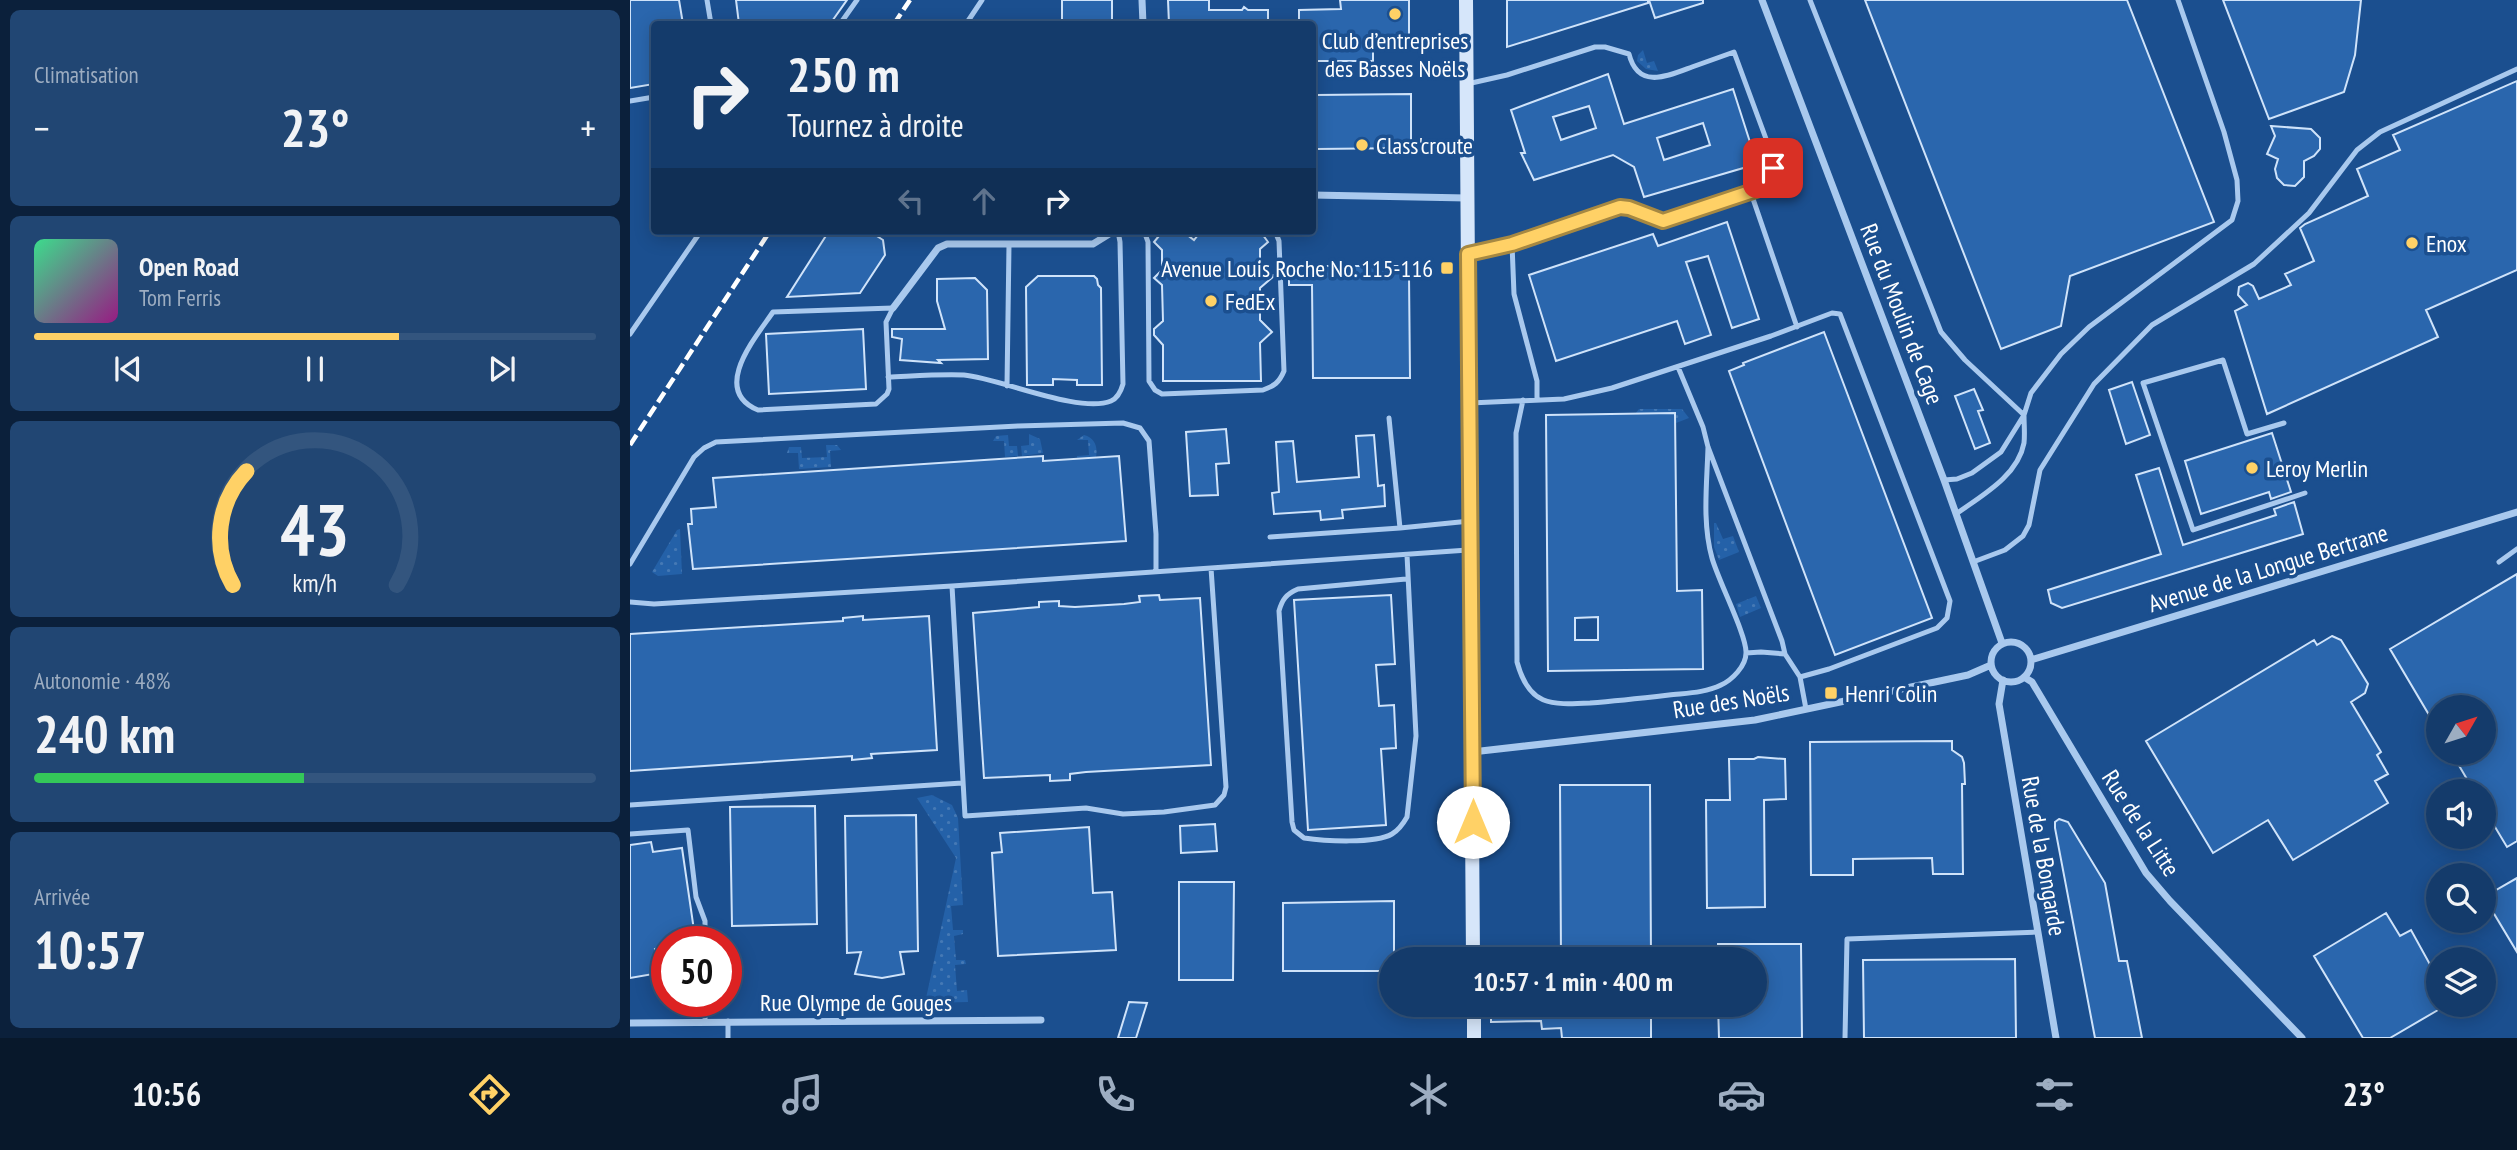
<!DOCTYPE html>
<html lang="fr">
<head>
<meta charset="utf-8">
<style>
  :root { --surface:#143b6b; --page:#214673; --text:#f1f3f6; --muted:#9dadc1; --line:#33557e; --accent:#ffd166 }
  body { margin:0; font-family:"PT Sans Narrow",sans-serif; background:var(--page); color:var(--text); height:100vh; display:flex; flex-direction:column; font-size:26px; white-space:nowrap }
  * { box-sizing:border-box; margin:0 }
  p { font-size:23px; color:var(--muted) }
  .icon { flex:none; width:38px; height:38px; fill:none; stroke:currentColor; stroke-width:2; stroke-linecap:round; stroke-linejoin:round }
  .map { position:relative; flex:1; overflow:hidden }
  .side { display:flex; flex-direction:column; gap:10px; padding:10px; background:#0b203b; width:630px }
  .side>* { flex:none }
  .guide { position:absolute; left:21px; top:21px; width:665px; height:214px; border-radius:7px; box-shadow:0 4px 18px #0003,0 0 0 2px var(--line); background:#143b6b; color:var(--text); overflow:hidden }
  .needle { width:46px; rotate:51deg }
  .fabs { position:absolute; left:1796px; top:695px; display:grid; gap:14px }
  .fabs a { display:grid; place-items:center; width:70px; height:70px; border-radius:50%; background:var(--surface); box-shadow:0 4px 18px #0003,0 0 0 2px var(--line); font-size:35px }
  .speed { position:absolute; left:21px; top:926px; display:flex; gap:14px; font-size:35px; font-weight:700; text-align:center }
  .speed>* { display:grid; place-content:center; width:91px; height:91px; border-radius:50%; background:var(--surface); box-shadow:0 4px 18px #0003,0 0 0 2px var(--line); line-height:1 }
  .speed .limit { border:10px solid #d22; background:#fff; color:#111 }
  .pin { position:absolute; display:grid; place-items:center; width:60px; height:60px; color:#fff; margin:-30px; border-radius:14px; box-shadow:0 4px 10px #0006 }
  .me { position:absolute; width:77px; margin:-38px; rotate:0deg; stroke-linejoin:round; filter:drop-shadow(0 0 5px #0008) }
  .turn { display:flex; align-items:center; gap:24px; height:147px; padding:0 21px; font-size:32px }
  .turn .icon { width:91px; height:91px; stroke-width:2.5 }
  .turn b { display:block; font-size:49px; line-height:60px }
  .lanes { display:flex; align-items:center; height:66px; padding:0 21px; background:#0003; justify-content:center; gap:35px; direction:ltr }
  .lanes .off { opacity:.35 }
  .big { font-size:52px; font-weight:800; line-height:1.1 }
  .side .tile { flex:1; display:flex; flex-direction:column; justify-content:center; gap:10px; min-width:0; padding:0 24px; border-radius:10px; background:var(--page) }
  .side .dial { align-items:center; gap:0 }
  .dial svg { height:182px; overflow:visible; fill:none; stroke:var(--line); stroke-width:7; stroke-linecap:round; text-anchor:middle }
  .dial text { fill:var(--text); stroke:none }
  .song { display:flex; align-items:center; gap:21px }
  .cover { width:84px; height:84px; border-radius:10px; background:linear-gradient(135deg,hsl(150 70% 55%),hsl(310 70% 35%)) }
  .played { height:7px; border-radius:4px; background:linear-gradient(90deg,var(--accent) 65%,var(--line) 65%) }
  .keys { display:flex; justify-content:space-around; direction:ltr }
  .heat { display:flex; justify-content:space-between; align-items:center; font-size:38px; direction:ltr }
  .charge { height:10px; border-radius:5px; background:linear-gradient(90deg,#34c759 48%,var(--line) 0) }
  .trip { position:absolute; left:749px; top:947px; width:388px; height:70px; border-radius:35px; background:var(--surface); box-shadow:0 4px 18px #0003,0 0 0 2px var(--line); font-weight:800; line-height:70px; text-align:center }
  .tab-bar { display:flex; height:112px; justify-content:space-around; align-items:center; background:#08182b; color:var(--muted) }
  .tab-bar .icon { width:49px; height:49px }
  .tab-bar .current { color:var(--accent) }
  .tab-bar b { font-size:32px; color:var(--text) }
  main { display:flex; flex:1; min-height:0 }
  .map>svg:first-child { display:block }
</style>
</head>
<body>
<main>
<section class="side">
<div class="tile"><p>Climatisation</p>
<div class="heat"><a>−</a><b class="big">23°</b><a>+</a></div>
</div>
<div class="tile">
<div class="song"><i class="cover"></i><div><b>Open Road</b><p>Tom Ferris</p></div></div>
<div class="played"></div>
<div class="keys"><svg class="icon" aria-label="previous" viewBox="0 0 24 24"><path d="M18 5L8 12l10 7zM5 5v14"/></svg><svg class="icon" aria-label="pause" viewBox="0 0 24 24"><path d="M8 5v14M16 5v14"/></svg><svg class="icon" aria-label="next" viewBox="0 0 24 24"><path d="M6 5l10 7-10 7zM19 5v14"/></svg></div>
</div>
<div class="tile dial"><svg viewBox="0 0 100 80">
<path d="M14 69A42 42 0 1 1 86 69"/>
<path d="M14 69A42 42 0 0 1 20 19" stroke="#ffd166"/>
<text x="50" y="56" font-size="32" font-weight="700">43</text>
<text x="50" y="72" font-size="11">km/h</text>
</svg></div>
<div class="tile"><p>Autonomie · 48%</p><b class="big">240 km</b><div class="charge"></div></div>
<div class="tile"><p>Arrivée</p><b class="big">10:57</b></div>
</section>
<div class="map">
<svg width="1887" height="1038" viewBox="0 0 1887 1038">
  <defs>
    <pattern id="green-dots" width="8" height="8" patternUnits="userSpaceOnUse" patternTransform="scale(1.75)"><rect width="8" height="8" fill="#2461a8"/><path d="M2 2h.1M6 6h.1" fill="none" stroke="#4579b5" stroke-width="1.8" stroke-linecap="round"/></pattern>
  </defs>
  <rect width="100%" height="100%" fill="#1b4f8f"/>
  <path fill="url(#green-dots)" d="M1013,50L1017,63L1024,61L1028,71L1016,69L1007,61L1008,55Z
    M1009,409H1052L1059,418L1046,423L1045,413L1005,414Z
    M399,434L410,439L413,453L392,456L391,446L399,445Z
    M378,435L379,446H387L388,456L375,457L374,441H363L366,436Z
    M454,435C465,438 468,447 466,457L447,459V456L459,455L458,440H447Z
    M196,445H207L211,450L200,451L201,467L169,469L168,453H157L159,447H171L172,458L197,457Z
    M1084,523H1086L1093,539L1103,536L1109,552L1089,560L1084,547Z
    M50,529L52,574L28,576L22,572L47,530Z
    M1126,596L1131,608L1110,617L1106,604Z
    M302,795L322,805L328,818L333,905L321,906L323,930H333V934L324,936L326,960H335L336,964L325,965L327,991L337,990L338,1002L295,1003L326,858L287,798Z"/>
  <path fill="#2a66ad" stroke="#cfe3fa" stroke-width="2" fill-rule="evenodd" d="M0,0H49L53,24H24V84L0,88Z
    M106,0H217L200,24H109Z
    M432,0H482V24H444V21H432Z
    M538,0H579V10H612L614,7L618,10H638V24H539Z
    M710,0H779V38L743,39V61H682V24H669V10L711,9Z
    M877,0H1018V3L877,47Z
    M1019,0H1073V3L1025,18Z
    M1235,0H1497L1584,222L1440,276L1431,326L1371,349Z
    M1593,0H1731L1725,55L1714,92L1639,119Z
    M978,74L994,124L1103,89L1127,164L1014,197L1004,167L983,155L904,180L891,153H895L881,110ZM959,106L966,128L931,140L923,117ZM1073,123L1080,145L1034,160L1027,138Z
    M1887,81V270L1796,310L1808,337L1637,414L1605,311L1617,305L1608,295L1609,287L1618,283L1623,286L1629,299L1661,285L1655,274L1684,261L1670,228L1675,224L1738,196L1727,169L1770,150L1763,135Z
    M781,94V148L686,149V95Z
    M1641,126L1681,129L1690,138V149L1684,156L1674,161V177L1665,186L1654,185L1647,178L1645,169L1648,159L1637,154L1645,136Z
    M1097,222L1129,319L1102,328L1078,256L1056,262L1081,335L1055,344L1047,321L926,361L899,275L1023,234L1028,246Z
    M199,231H239L253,240L255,255L230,293L157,297Z
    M533,231H552L564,240L568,235L604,236L610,231H630L638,242L630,249V275H645L630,288V320L642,332L630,343L631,381H533V345L524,335V329L533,321L532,285L524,278L532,270V250L524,242Z
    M682,266H770L779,275L780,378H683L682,285H659V269H682Z
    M408,276H464L467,279L468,285L471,288L472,385H447V380L423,379V385H397L396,287Z
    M345,278L357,290L358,359L308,360L311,363L270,360L272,339L262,337V329H315L307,301V279Z
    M233,329L236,389L139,394L136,334Z
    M1194,332L1302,618L1205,655L1099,371L1114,365L1113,363Z
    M1502,382L1520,435L1496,444L1479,390Z
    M1344,389L1353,410L1348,411L1360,443L1345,449L1325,396Z
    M1045,413L1047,591L1072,590L1073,669L918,671L916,415ZM968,617V640H945V618Z
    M596,429L599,463L586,464L588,495L560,496L556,432Z
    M1642,433L1661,492L1641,499L1639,492L1571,514L1555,461Z
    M744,435L748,486L754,485L755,506L712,510L713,518L691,520L690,511L644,514L642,493L649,492L646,442L663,441L667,482L729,477L726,436Z
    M413,456V461L489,456L496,541L63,569L58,524H62L61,509L86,507L83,478Z
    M1529,468L1553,545L1646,515L1644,509L1664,502L1673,534L1432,608L1421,603L1418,590L1531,554L1506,475Z
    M1887,574V841L1877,847L1853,807V791H1844L1821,752H1853V707H1808V730L1760,649Z
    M529,595L530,600L570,598L581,765L456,772L440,774V780L420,781V775L354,778L343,613L409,607V602L429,601V606L445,607L494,604L510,602L509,596Z
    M761,595L765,664L746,665L749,706L764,705L766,748L751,749L756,825L678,830L664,600Z
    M233,616V620L299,616L307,750L241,754L242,758L222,760V756L0,771V634L213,621V618Z
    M1702,636L1711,640L1738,684L1735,693L1721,702L1751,752L1747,755L1758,774L1745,781L1758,803L1663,860L1638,820L1583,853L1516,741L1684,640L1687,645Z
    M1322,741V750L1332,757L1334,763L1335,784H1332L1333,874H1303L1302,858L1223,859V875H1181L1180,742Z
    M1128,757L1155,759L1156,799L1134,800L1135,907L1077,908L1076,800H1100L1099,759H1124Z
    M930,785H1020L1021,959H931Z
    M185,806L187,924L102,926L100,807Z
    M286,815L288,951L270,952L274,974L252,978L225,974L231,952L217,953L215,816Z
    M1429,819L1438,822L1475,883L1489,961H1497L1512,1038H1465L1425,828V822Z
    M585,824L587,851L551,853L550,826Z
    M459,827L463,893L482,892L486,950L368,956L362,853L372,852L370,833Z
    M21,842L23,852L52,848L65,937L51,942H37V946L25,949L29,973L0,978V845Z
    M1887,878V952L1854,897Z
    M549,882H604L603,980H549Z
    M764,901V959H761V971H653V903Z
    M1756,913L1770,936L1781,930L1808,979V1010L1760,1038H1733L1684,956Z
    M1088,944H1171L1172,1038H1089L1088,1004H1125V959H1088Z
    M1385,959L1386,1038H1234L1233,960Z
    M499,1002L517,1003L506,1038H488Z
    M861,1004H1021V1038H932L931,1028L912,1029L911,1021L861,1022Z"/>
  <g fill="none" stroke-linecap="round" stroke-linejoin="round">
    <path stroke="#a9c9ee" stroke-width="5" d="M77,0L81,24
      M1180,0L1311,332L1335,360L1394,415C1394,424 1395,434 1394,443C1388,476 1351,496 1326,514
      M210,24L227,0
      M336,24L352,0
      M837,84L877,75L965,47H975L999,54C1008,90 1038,76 1062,67C1076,62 1090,57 1104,52L1142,155C1144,166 1142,178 1134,186C1127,193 1041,222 1031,221C1016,221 1005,207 990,207L882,244
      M0,101L24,97
      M1121,193L1167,327
      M514,231L518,242L519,381L525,390L532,394L633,390C644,386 649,383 654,371L649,241L645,231
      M838,254L882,244L884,294L907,381V399
      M263,308L256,322L259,389L257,394L246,404L128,410C80,390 126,337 143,312Z
      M0,334L71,231
      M1048,367L1073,427L1078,447L1152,641L1155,654
      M258,377C283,376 309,374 334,375C369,378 449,414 481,401C488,398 491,391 493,384L490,242L488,231
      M377,386L379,245
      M893,400L886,433L887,662C899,706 920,705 960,703C986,701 1013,698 1039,695C1056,693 1075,693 1091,685C1102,680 1116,666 1116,653C1117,636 1088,580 1082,558C1072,522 1077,484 1078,447
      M840,403L934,399L982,388L1141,336L1202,313L1210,314L1320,601L1317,618L1307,628L1199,669L1170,677
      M759,418L770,528L840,521
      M1654,423L1617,434L1593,360L1513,383L1563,530L1675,493
      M1314,480L1327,479L1342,473L1371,452L1394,415L1401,393L1431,354L1459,327L1602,220L1608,201L1607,180L1594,132L1548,0
      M640,537L770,528
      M1343,562L1375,550L1393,536L1399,525L1410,470L1464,384L1522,325L1624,264L1679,213L1727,150L1750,132L1887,69
      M1869,562L1887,549
      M0,564L64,457L74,448L86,442L388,426L493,423L510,428L519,441L526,534V571
      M776,579L668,589C656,594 652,600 649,611L662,822L664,830L674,838C694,841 745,844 762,834C769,830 773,824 777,817L786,736L777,555
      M322,586L335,816L456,808L493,814L534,812L585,805L594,795L596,787L581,568
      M0,602L24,604L322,586L838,550
      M1116,653L1131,652L1155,654L1170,677L1176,709
      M0,805L332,783
      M0,834L58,830L66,897L75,921V942
      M98,1021V1038
      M75,1022V1001
      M1215,1038L1217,939L1408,932"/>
    <path stroke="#a9c9ee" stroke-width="7" d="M512,0L513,24
      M1132,0L1314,480L1372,643
      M682,195L837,198
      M263,308L308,248L317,244H463L484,231
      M1361 662a20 20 0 1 1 40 0a20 20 0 1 1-40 0Z
      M1401,660L1887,512
      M1394,677L1402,682L1516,873L1540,901L1672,1038
      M1373,680L1369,704L1426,1038
      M842,752L1125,720L1338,675L1361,665
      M0,1023L411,1020"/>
    <path stroke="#d6e6fa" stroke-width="14" d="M836,0L843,959
      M844,1004V1038"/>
    <path stroke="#fff" stroke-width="4.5" stroke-dasharray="12 5" stroke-linecap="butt" d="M264,24L280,0
      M0,445L140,231"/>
  </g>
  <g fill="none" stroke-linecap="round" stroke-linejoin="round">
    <g stroke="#a68842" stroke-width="18">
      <path id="route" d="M843,822L838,254L882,244L990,207L999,208L1033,221L1129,189L1136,184L1143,168"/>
    </g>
    <use href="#route" stroke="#ffd166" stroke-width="12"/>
  </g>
  <g fill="#ffd166" stroke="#1b4f8f" stroke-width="2.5">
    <circle cx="765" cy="14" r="7"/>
    <circle cx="732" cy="145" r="7"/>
    <circle cx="1782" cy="243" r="7"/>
    <rect x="810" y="261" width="14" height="14" rx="3.5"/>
    <circle cx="581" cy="301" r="7"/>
    <circle cx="1622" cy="468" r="7"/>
    <rect x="1194" y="686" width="14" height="14" rx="3.5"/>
  </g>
  <g text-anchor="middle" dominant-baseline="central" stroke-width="7" stroke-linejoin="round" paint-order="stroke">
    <g font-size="24" fill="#fff" stroke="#1b4f8f" text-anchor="start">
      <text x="765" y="40" text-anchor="middle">Club d’entreprises<tspan x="765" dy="28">des Basses Noëls</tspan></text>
      <text x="746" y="145">Class'croute</text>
      <text x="1796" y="243">Enox</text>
      <text x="803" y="268" text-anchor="end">Avenue Louis Roche No. 115-116</text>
      <text x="595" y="301">FedEx</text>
      <text x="1636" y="468">Leroy Merlin</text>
      <text x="1215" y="693">Henri Colin</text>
    </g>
    <g font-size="24" fill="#fff" stroke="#1b4f8f">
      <text transform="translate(1272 314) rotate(69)">Rue du Moulin de Cage</text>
      <text transform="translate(1638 568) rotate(-17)">Avenue de la Longue Bertrane</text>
      <text transform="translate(1101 701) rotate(-9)">Rue des Noëls</text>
      <text transform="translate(1511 823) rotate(57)">Rue de la Litte</text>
      <text transform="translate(1414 856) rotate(80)">Rue de la Bongarde</text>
      <text x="226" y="1002">Rue Olympe de Gouges</text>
    </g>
  </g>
</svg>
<div class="fabs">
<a><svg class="needle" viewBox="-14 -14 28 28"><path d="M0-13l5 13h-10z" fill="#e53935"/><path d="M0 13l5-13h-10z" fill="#9dadc1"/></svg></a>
<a><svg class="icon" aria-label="sound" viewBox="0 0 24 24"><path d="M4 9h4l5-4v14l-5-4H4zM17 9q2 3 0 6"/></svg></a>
<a><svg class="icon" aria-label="search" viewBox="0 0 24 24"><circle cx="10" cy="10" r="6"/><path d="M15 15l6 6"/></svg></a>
<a><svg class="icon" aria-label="layers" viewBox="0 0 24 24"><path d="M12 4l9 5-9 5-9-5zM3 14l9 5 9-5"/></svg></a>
</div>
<div class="speed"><div class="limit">50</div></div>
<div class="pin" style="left:1143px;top:168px;background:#d93025"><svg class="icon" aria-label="arrive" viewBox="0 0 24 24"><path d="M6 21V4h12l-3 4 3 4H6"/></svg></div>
<svg class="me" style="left:843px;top:822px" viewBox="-20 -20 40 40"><circle r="19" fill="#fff"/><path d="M0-13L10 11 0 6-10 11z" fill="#ffd166"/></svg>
<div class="trip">10:57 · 1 min · 400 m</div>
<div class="guide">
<div class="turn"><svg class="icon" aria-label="right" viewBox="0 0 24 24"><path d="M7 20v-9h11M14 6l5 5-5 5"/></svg><div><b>250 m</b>Tournez à droite</div></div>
<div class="lanes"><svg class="icon off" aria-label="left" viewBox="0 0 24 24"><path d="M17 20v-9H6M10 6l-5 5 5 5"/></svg><svg class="icon off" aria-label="ahead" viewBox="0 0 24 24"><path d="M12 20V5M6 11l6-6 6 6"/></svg><svg class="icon" aria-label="right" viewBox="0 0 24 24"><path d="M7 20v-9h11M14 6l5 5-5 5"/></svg></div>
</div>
</div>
</main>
<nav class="tab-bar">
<b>10:56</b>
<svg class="icon current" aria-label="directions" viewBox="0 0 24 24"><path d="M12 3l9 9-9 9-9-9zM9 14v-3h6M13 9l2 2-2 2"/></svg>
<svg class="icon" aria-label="music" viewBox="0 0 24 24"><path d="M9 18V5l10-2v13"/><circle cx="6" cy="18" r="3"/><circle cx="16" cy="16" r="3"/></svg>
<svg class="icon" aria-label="phone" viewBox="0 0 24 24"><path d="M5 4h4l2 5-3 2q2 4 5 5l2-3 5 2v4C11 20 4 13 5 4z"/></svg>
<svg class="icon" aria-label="climate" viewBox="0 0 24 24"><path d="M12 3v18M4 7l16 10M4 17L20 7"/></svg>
<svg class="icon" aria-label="car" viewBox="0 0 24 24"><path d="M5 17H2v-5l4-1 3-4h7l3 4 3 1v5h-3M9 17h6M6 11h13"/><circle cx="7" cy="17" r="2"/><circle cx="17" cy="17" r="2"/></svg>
<svg class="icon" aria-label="filters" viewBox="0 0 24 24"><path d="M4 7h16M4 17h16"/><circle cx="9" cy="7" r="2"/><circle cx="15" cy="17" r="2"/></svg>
<b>23°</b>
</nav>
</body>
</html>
